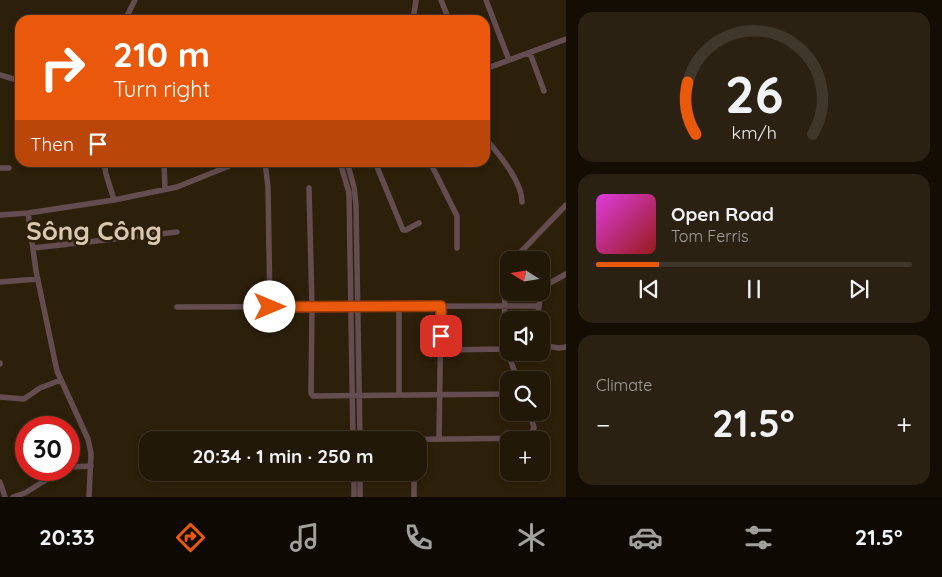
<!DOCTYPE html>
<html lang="en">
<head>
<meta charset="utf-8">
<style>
  :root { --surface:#221808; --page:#2a2112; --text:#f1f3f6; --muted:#a2a09c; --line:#3f3729; --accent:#ea580c }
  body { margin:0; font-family:Quicksand,sans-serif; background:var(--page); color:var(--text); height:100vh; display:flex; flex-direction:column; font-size:19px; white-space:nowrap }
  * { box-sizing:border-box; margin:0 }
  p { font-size:16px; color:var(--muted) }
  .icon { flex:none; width:28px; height:28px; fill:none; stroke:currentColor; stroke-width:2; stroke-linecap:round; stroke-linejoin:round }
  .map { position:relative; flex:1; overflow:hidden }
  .side { display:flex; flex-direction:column; gap:12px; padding:12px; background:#130d04; width:376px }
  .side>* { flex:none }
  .hud { position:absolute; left:15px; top:15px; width:475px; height:152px; border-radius:15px; box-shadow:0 2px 8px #0003,0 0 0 1px var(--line); background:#ea580c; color:#fff; overflow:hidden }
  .needle { width:32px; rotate:282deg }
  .fabs { position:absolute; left:500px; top:251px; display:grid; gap:10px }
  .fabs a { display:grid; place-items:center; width:50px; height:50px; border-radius:10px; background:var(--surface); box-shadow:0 2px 8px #0003,0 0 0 1px var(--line); font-size:25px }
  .speed { position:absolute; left:15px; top:416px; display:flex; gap:10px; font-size:25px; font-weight:700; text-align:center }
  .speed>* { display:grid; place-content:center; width:65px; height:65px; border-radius:50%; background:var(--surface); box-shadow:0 2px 8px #0003,0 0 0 1px var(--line); line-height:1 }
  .speed .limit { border:8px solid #d22; background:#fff; color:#111 }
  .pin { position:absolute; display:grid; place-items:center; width:42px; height:42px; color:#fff; margin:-21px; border-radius:10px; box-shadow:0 2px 8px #0006 }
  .me { position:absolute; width:55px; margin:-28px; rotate:90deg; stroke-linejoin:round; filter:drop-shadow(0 0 4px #0008) }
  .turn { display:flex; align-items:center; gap:18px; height:105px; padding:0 15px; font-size:22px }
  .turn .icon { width:65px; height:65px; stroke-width:2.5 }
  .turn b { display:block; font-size:35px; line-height:42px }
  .then { display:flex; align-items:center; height:48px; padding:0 15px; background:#0003; gap:10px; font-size:19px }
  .big { font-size:38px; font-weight:700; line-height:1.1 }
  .side .card { flex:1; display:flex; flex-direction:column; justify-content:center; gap:8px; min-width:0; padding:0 18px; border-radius:15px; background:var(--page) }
  .side .dial { align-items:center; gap:0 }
  .dial svg { height:130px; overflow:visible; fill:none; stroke:var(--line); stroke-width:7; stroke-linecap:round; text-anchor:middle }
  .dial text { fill:var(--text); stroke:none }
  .song { display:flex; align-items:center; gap:15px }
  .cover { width:60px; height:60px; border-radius:8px; background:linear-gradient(135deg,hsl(300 70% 55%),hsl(0 70% 35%)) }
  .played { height:5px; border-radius:2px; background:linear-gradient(90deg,var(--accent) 20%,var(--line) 20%) }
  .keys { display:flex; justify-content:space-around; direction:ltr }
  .heat { display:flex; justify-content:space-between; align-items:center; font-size:28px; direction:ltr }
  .trip { position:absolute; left:139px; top:431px; width:288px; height:50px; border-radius:15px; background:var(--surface); box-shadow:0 2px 8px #0003,0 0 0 1px var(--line); font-weight:700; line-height:50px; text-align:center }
  .menu { display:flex; height:80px; justify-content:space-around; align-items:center; background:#0e0a03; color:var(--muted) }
  .menu .icon { width:35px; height:35px }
  .menu .current { color:var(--accent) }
  .menu b { font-size:22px; color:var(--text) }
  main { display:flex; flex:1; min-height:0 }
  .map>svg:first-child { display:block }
</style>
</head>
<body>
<main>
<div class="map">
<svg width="566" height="497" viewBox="0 0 566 497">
  <rect width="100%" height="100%" fill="#2d200a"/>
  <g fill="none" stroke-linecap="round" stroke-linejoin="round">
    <path stroke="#644d50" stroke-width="5.5" d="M441,0L449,20
      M486,0L509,60
      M125,20L135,0
      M413,20L416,0
      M530,53L544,91
      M485,69L566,39
      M0,75L20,81
      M485,138C498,153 522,181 522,202
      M104,162L106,174L114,200
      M164,162L165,189
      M265,162L268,187L270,307
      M340,162L349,193L353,440
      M347,162L354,187L356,205L360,440
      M375,162L403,230H406L419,223
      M430,162L457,216V248
      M0,168H9
      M309,188L312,307L311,393L313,396L509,394
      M28,213L36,271L57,371L88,439L91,453L89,497
      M0,215L28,213L114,200L177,187L239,162
      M33,248L177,232
      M513,260L566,205
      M509,266C503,281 504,334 507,350C510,360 514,370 518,380
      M0,282L38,279
      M541,292L548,284L566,274
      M177,307L539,306
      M399,307V395
      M537,320L541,292
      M541,345L559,348L566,347
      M441,350L507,349
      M0,364V363
      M0,397L24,399L40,388L61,380
      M439,439L441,306
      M376,440L526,438L530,436L534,428L530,412
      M69,467L91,466
      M354,472V497
      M360,472V497
      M414,472V497
      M0,482L5,497
      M13,497L25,493L62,470"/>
  </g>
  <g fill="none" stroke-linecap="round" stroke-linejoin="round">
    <g stroke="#983908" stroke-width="12">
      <path id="route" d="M270,307L441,306V336"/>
    </g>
    <use href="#route" stroke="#ea580c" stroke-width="9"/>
  </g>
  <g text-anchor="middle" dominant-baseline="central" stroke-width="5" stroke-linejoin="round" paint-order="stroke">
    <g font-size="26" font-weight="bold" fill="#d9c8ae" stroke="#2d200a">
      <text x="94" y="230">Sông Công</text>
    </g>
  </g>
</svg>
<div class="fabs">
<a><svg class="needle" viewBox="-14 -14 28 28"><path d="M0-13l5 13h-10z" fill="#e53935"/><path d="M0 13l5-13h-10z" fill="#a2a09c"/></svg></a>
<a><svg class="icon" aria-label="sound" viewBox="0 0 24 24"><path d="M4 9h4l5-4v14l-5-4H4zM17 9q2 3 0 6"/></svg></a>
<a><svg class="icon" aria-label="search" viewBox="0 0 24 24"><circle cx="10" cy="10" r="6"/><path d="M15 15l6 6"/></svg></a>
<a>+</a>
</div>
<div class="speed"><div class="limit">30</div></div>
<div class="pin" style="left:441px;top:336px;background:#d93025"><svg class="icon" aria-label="arrive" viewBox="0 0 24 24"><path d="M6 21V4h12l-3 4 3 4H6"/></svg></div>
<svg class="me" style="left:270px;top:307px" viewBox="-20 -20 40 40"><circle r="19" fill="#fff"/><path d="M0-13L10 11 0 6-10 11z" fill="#ea580c"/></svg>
<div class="trip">20:34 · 1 min · 250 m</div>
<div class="hud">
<div class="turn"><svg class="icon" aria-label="right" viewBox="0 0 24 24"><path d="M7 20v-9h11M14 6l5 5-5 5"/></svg><div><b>210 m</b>Turn right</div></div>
<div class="then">Then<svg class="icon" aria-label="arrive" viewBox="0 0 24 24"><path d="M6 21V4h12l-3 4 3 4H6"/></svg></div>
</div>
</div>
<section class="side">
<div class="card dial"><svg viewBox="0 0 100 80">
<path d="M14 69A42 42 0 1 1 86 69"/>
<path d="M14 69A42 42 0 0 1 9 37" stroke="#ea580c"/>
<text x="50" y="56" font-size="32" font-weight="700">26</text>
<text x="50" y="72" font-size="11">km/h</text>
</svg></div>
<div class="card">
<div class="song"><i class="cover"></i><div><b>Open Road</b><p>Tom Ferris</p></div></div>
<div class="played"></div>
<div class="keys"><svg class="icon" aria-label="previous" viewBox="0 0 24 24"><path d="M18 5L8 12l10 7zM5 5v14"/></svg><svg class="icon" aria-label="pause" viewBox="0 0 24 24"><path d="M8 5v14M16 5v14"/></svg><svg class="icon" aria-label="next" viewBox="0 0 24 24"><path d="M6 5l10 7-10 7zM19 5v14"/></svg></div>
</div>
<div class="card"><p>Climate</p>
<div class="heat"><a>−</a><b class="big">21.5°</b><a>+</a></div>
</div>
</section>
</main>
<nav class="menu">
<b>20:33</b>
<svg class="icon current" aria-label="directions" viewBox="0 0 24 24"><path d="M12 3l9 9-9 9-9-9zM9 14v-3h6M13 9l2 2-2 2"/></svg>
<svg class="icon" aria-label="music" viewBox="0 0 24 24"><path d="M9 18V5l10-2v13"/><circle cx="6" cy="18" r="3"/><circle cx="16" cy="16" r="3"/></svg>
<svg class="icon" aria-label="phone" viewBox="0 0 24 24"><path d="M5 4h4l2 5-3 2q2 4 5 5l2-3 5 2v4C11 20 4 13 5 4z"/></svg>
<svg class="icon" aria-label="climate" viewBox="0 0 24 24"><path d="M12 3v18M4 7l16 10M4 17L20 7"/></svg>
<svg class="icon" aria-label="car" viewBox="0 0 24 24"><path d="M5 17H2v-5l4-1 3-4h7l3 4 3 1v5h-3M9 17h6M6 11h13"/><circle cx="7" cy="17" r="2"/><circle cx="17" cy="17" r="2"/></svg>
<svg class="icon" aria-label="filters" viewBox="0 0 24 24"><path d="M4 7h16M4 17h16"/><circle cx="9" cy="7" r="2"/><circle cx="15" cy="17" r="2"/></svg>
<b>21.5°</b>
</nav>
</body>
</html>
